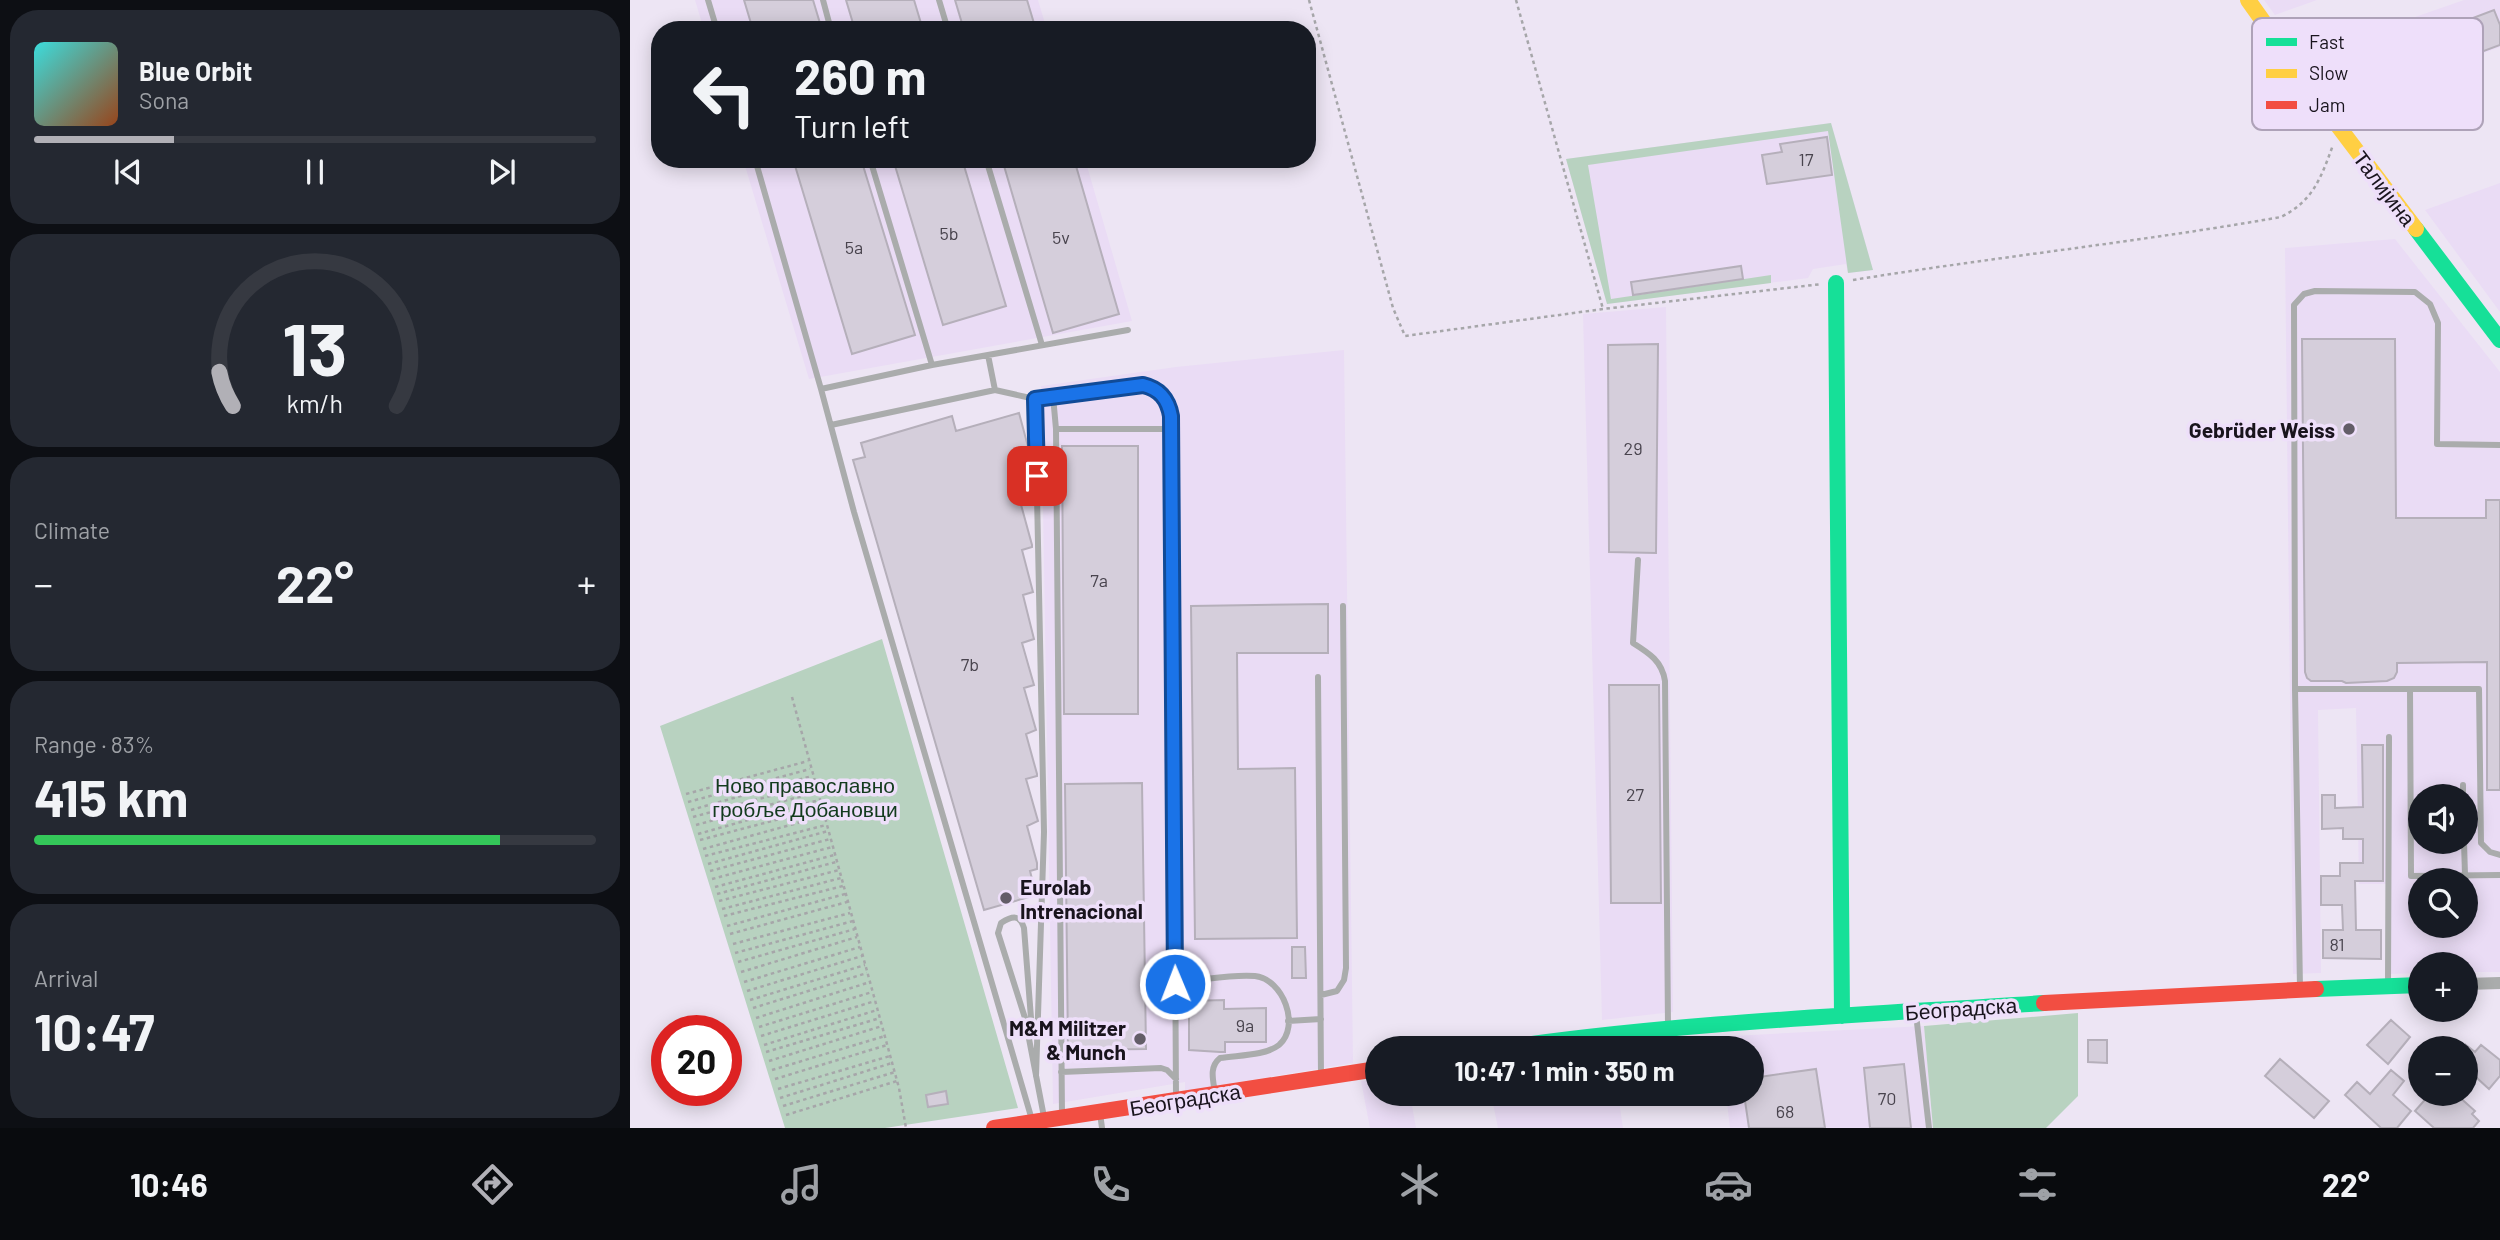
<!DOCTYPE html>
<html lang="en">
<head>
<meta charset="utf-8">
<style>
  :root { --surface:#171b24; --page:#242831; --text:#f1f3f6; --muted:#9ea1a6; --line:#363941; --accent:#b1b0b6 }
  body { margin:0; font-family:Barlow,sans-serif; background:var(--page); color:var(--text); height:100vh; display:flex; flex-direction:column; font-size:26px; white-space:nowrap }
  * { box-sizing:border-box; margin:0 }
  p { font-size:23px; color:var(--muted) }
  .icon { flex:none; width:38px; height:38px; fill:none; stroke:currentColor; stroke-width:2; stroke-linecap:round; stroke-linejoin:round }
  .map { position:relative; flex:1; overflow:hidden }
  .drawer { display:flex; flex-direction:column; gap:10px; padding:10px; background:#0d0f14; width:630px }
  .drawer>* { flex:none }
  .hud { position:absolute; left:21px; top:21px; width:665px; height:147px; border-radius:28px; box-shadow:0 4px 18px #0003; background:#171b24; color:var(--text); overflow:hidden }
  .buttons { position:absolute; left:1778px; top:784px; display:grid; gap:14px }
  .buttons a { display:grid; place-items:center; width:70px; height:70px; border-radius:50%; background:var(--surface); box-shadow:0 4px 18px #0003; font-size:35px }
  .speed { position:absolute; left:21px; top:1015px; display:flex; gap:14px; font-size:35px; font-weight:700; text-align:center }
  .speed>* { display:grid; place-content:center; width:91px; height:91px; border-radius:50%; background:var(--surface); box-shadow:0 4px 18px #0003; line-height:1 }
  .speed .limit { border:10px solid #d22; background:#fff; color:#111 }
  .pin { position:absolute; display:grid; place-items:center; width:60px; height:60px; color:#fff; margin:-30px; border-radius:14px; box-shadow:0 4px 10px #0006 }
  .me { position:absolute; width:77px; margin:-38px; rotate:359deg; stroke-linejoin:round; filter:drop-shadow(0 0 5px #0008) }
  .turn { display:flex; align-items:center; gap:24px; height:147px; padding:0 28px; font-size:32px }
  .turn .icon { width:91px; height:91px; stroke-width:2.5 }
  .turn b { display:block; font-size:49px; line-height:60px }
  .big { font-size:52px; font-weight:700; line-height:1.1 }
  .drawer .card { flex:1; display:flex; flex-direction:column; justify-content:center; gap:10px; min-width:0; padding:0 24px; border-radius:28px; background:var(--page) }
  .drawer .dial { align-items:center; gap:0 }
  .dial svg { height:182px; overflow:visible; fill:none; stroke:var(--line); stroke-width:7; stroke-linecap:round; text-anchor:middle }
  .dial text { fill:var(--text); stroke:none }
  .song { display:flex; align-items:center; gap:21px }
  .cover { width:84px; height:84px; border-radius:10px; background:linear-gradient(135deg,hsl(180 70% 55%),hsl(20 70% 35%)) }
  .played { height:7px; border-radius:4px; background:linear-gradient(90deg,var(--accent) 25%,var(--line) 25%) }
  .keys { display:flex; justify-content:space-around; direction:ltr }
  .heat { display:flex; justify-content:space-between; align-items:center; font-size:38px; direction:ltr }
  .charge { height:10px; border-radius:5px; background:linear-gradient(90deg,#34c759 83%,var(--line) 0) }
  .trip { position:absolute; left:735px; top:1036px; width:399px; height:70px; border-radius:35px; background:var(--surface); box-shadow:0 4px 18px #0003; font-weight:700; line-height:70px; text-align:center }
  .dock { display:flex; height:112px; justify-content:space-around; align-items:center; background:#090b0e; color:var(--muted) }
  .dock .icon { width:49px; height:49px }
  .dock .active { color:var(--accent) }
  .dock b { font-size:32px; color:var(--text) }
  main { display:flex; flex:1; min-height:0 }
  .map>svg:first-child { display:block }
</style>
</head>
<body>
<main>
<section class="drawer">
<div class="card">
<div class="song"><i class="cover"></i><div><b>Blue Orbit</b><p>Sona</p></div></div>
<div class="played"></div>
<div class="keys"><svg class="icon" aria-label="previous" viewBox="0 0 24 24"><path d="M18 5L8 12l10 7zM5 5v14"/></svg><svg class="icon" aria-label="pause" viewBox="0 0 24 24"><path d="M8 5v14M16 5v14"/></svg><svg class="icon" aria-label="next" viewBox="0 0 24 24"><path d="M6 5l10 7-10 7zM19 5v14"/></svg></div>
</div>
<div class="card dial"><svg viewBox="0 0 100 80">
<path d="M14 69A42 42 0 1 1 86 69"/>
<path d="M14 69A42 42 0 0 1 8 54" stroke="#b1b0b6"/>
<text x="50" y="56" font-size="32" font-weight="700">13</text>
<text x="50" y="72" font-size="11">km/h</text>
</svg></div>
<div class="card"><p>Climate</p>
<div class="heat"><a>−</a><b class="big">22°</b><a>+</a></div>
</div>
<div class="card"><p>Range · 83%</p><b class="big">415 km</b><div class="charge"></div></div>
<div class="card"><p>Arrival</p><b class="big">10:47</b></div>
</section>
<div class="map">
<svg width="1870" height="1128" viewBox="0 0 1870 1128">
  <rect width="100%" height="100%" fill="#ede5f4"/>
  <path fill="#eadcf5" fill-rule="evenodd" d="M65,0H408L417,30H74Z
    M1634,0H1687L1645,15Z
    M1834,0H1870V47L1715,105L1673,56Z
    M1201,123L1243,270L1218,273L1216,264L1183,269L1178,278L977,304L936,159Z
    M113,159H455L502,321L179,379Z
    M1870,183V312L1795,210Z
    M1765,239L1870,372V972H1836V964H1790V973L1758,974V884H1729L1726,708L1688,710L1691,973L1663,974L1655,248ZM1790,796H1836V842H1790ZM1790,880H1836V926H1790Z
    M1036,307L1043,1012L972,1020L953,314Z
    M714,350L723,1063L555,1091V1082L423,1104L411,386L546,367Z
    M1294,1026L1303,1128H1100L1096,1094H1122V1048H1090L1089,1042L1102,1036Z
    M747,1080V1094H780L786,1128H740L731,1081Z
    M861,1094H988L993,1128H868Z"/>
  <path fill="#b8d2c0" d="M1201,123L1243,270L1218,273L1198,131L958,165L981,299L1141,275V283L977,304L936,159Z
    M252,639L388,1108L255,1128H155L30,726Z
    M1448,1013V1096L1416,1128H1303L1294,1026Z"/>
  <path fill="#d5cedb" stroke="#b5afba" stroke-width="2" d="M114,0H183L192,30H123Z
    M216,0H284L293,30H225Z
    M325,0H397L406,30H334Z
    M1864,10L1870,25V45L1741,93L1729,61Z
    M1197,137L1202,175L1137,184L1132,155L1152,152L1150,144Z
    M163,159H231L285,335L222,354Z
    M263,159H332L376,306L313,325Z
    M372,159H444L489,314L423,333Z
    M1111,266L1113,279L1003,295L1001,282Z
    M1672,339H1765L1766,518H1856V500H1870V790H1857V662L1767,663V672L1764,678L1757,681L1716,683L1712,681H1681L1677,678L1675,672Z
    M1028,344L1026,553L979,552L978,345Z
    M389,413L400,454L389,458L401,498L390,501L402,545V547L392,550L403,592L393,595L404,639L392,643L404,685L394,688L406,730L396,734L407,774V776L396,779L408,821L397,826L407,863V869L400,871L406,895L354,910L223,460L235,457L231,443L322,416L326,431Z
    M432,446H508V714H434Z
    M698,604V653H607L608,769L665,768L667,938L565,939L561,606Z
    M979,685H1029L1031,903H981Z
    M1732,745H1753V881H1725L1726,930H1751V959L1693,958V930H1713L1712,905H1691V876H1710V863H1733V839H1713V828L1692,829V795H1705V808L1733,807Z
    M512,783L516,1049L438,1050L435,784Z
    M662,947H675L676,978H662Z
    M594,1000V1009L636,1008V1042H595V1052H590L559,1050V1001Z
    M1761,1020L1780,1037L1758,1064L1737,1045Z
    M1458,1040H1477V1063L1458,1062Z
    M1836,1045L1845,1052L1851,1045L1870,1060V1076L1859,1089L1836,1068Z
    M1650,1059L1699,1101L1684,1118L1635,1076Z
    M1274,1064L1281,1128H1240L1234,1068Z
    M1186,1069L1195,1128H1119L1114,1094H1122V1078Z
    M1761,1070L1774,1081L1763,1095L1781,1111L1767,1128H1751L1715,1095L1727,1082L1740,1094Z
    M316,1091L318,1104L298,1107L296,1095Z
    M1800,1094H1826L1845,1111L1842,1114L1849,1121L1843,1128H1804L1785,1111Z"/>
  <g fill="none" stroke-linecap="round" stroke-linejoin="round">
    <path stroke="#a6a6a9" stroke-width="2.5" stroke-dasharray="3.5 3.5" stroke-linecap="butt" d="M679,0L763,308L775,336L973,309L1192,284
      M886,0L973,309
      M1223,280C1365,257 1509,242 1651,217C1683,201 1691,178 1703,145
      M162,697L269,1088L276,1128
      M56,794L178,761
      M58,802L180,769
      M61,810L182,776
      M63,817L184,784
      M66,825L187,792
      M68,834L189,800
      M70,840L191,808
      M73,849L193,816
      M75,856L196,825
      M78,864L198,831
      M80,871L200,839
      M82,879L202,847
      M85,887L204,855
      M87,894L206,862
      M89,901L209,870
      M92,909L211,878
      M94,916L213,886
      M97,926L215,894
      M100,934L217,902
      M103,944L220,913
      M105,953L223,921
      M108,962L225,929
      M111,972L227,937
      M114,982L230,947
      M117,991L232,956
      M120,1000L235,965
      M123,1008L237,973
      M126,1018L240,982
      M129,1027L242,992
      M131,1036L245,1001
      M134,1045L247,1010
      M136,1052L250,1018
      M139,1061L252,1026
      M142,1070L255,1036
      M145,1079L257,1045
      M148,1089L260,1056
      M150,1098L262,1063
      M153,1106L265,1072
      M156,1115L267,1081"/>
    <path stroke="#aaacac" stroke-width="6" d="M78,0L87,30
      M193,0L201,30
      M309,0L318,30
      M125,159L191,389L224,512L402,1120
      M240,159L302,365
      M356,159L412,345
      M358,355L365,390
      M191,389L302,365L498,330
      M201,425L365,390L405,399
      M426,429H542
      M1008,560L1003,643C1019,653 1032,661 1035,681L1038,1026
      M688,677L691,1076
      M1665,689H1849L1851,843L1860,852L1870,855
      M1780,689L1781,876L1870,875
      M1833,785V796
      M1834,842L1835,875
      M559,981C580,979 604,974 625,976C653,979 671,1026 649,1045C635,1056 608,1055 590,1058C579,1067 583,1079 585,1093
      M1758,984L1759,737
      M1670,988L1665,689L1664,305L1674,294L1685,291L1785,292L1800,304L1808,323L1807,444L1870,445
      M691,995L707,991L714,980L716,968L713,606
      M1286,1014L1299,1128
      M658,1021L691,1019
      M397,1029L401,1018L394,928C390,914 382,916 371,923L368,933L395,1018L414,1117
      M431,1072L531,1068L537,1070L546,1079
      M406,1076L414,832L405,399L423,396
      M470,1113L472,1128
      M432,1115L426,429L423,396C441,394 505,382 519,387C533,391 538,403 542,416L546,1097"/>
    <path stroke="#aaacac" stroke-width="12" d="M1836,984L1870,983"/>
    <path stroke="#16e098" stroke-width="16" d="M1786,229L1870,340
      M1206,283L1212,1016
      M1686,989L1790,985
      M873,1048C1052,1022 1233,1015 1414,1003"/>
    <path stroke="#ffcf43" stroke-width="16" d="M1618,0L1702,118L1786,229"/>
    <path stroke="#f24e42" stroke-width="16" d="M1414,1003L1686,989
      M364,1128L747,1069"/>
  </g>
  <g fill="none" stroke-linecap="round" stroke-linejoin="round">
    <g stroke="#114b97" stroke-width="18">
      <path id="route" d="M407,476L405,399L513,385C530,389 538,399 541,416L545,984"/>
    </g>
    <use href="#route" stroke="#1a73e8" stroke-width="12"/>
  </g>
  <g fill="#635d68" stroke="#eedffa" stroke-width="2.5">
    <circle cx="1719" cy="429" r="7"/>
    <circle cx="376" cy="898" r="7"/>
    <circle cx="510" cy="1039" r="7"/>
  </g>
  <g text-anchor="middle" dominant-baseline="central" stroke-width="7" stroke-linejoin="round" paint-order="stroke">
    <g font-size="18" fill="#49444e">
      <text x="1176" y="159">17</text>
      <text x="319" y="233">5b</text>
      <text x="431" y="237">5v</text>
      <text x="224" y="247">5a</text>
      <text x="1003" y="448">29</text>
      <text x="469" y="580">7a</text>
      <text x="340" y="664">7b</text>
      <text x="1005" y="794">27</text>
      <text x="1707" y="944">81</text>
      <text x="615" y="1025">9a</text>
      <text x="1257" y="1098">70</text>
      <text x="1155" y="1111">68</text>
    </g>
    <g font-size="21" fill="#19141d" stroke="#eedffa">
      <text transform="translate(1755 188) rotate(53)">Талијина</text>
      <text transform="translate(1331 1008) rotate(-4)">Београдска</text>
      <text transform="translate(555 1099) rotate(-9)">Београдска</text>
    </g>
    <g font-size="21" font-weight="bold" fill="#19141d" stroke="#eedffa" text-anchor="end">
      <text x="1705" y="429">Gebrüder Weiss</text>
      <text x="390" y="886" text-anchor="start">Eurolab<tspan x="390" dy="24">Intrenacional</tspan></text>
      <text x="496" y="1027">M&amp;M Militzer<tspan x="496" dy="24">&amp; Munch</tspan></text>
    </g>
    <g font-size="21" fill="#133b1d" stroke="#eedffa">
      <text x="175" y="784">Ново православно<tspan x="175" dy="24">гробље Добановци</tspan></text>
    </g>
  </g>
  <rect x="1622" y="18" width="231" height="112" rx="10" fill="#eedffa" stroke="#aea2b8" stroke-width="2"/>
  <rect x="1636" y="38" width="31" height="8" fill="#16e098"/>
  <rect x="1636" y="69" width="31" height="9" fill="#ffcf43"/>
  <rect x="1636" y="101" width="31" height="8" fill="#f24e42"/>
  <g font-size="19" fill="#19141d">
    <text x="1679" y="49">Fast</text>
    <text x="1679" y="80">Slow</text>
    <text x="1679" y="112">Jam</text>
  </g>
</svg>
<div class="buttons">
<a><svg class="icon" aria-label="sound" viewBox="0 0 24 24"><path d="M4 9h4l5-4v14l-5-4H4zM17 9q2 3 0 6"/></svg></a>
<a><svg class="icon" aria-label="search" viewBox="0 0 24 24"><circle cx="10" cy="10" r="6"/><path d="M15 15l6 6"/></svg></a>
<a>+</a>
<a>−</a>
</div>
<div class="speed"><div class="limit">20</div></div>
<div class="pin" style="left:407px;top:476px;background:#d93025"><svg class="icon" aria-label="arrive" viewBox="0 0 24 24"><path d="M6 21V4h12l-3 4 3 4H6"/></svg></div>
<svg class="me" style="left:545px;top:984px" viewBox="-20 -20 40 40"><circle r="17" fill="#1a73e8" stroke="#fff" stroke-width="3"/><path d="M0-11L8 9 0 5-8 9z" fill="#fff"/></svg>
<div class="trip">10:47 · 1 min · 350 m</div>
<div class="hud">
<div class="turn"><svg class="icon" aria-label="left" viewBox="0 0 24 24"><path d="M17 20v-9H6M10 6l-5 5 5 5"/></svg><div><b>260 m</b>Turn left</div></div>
</div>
</div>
</main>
<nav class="dock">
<b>10:46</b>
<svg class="icon active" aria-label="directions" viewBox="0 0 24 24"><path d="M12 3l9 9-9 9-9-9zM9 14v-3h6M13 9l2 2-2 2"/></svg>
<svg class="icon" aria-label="music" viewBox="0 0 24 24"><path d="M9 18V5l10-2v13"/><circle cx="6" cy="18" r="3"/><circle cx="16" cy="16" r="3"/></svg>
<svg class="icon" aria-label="phone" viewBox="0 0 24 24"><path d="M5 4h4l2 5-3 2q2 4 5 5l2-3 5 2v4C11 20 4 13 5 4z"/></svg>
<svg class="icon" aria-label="climate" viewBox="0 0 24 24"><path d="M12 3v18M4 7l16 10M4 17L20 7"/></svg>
<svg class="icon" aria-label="car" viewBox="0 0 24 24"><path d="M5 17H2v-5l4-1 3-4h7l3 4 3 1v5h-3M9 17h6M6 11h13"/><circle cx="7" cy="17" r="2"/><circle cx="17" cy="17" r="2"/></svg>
<svg class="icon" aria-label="filters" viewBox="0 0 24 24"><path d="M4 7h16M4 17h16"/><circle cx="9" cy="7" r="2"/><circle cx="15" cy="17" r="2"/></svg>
<b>22°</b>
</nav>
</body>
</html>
